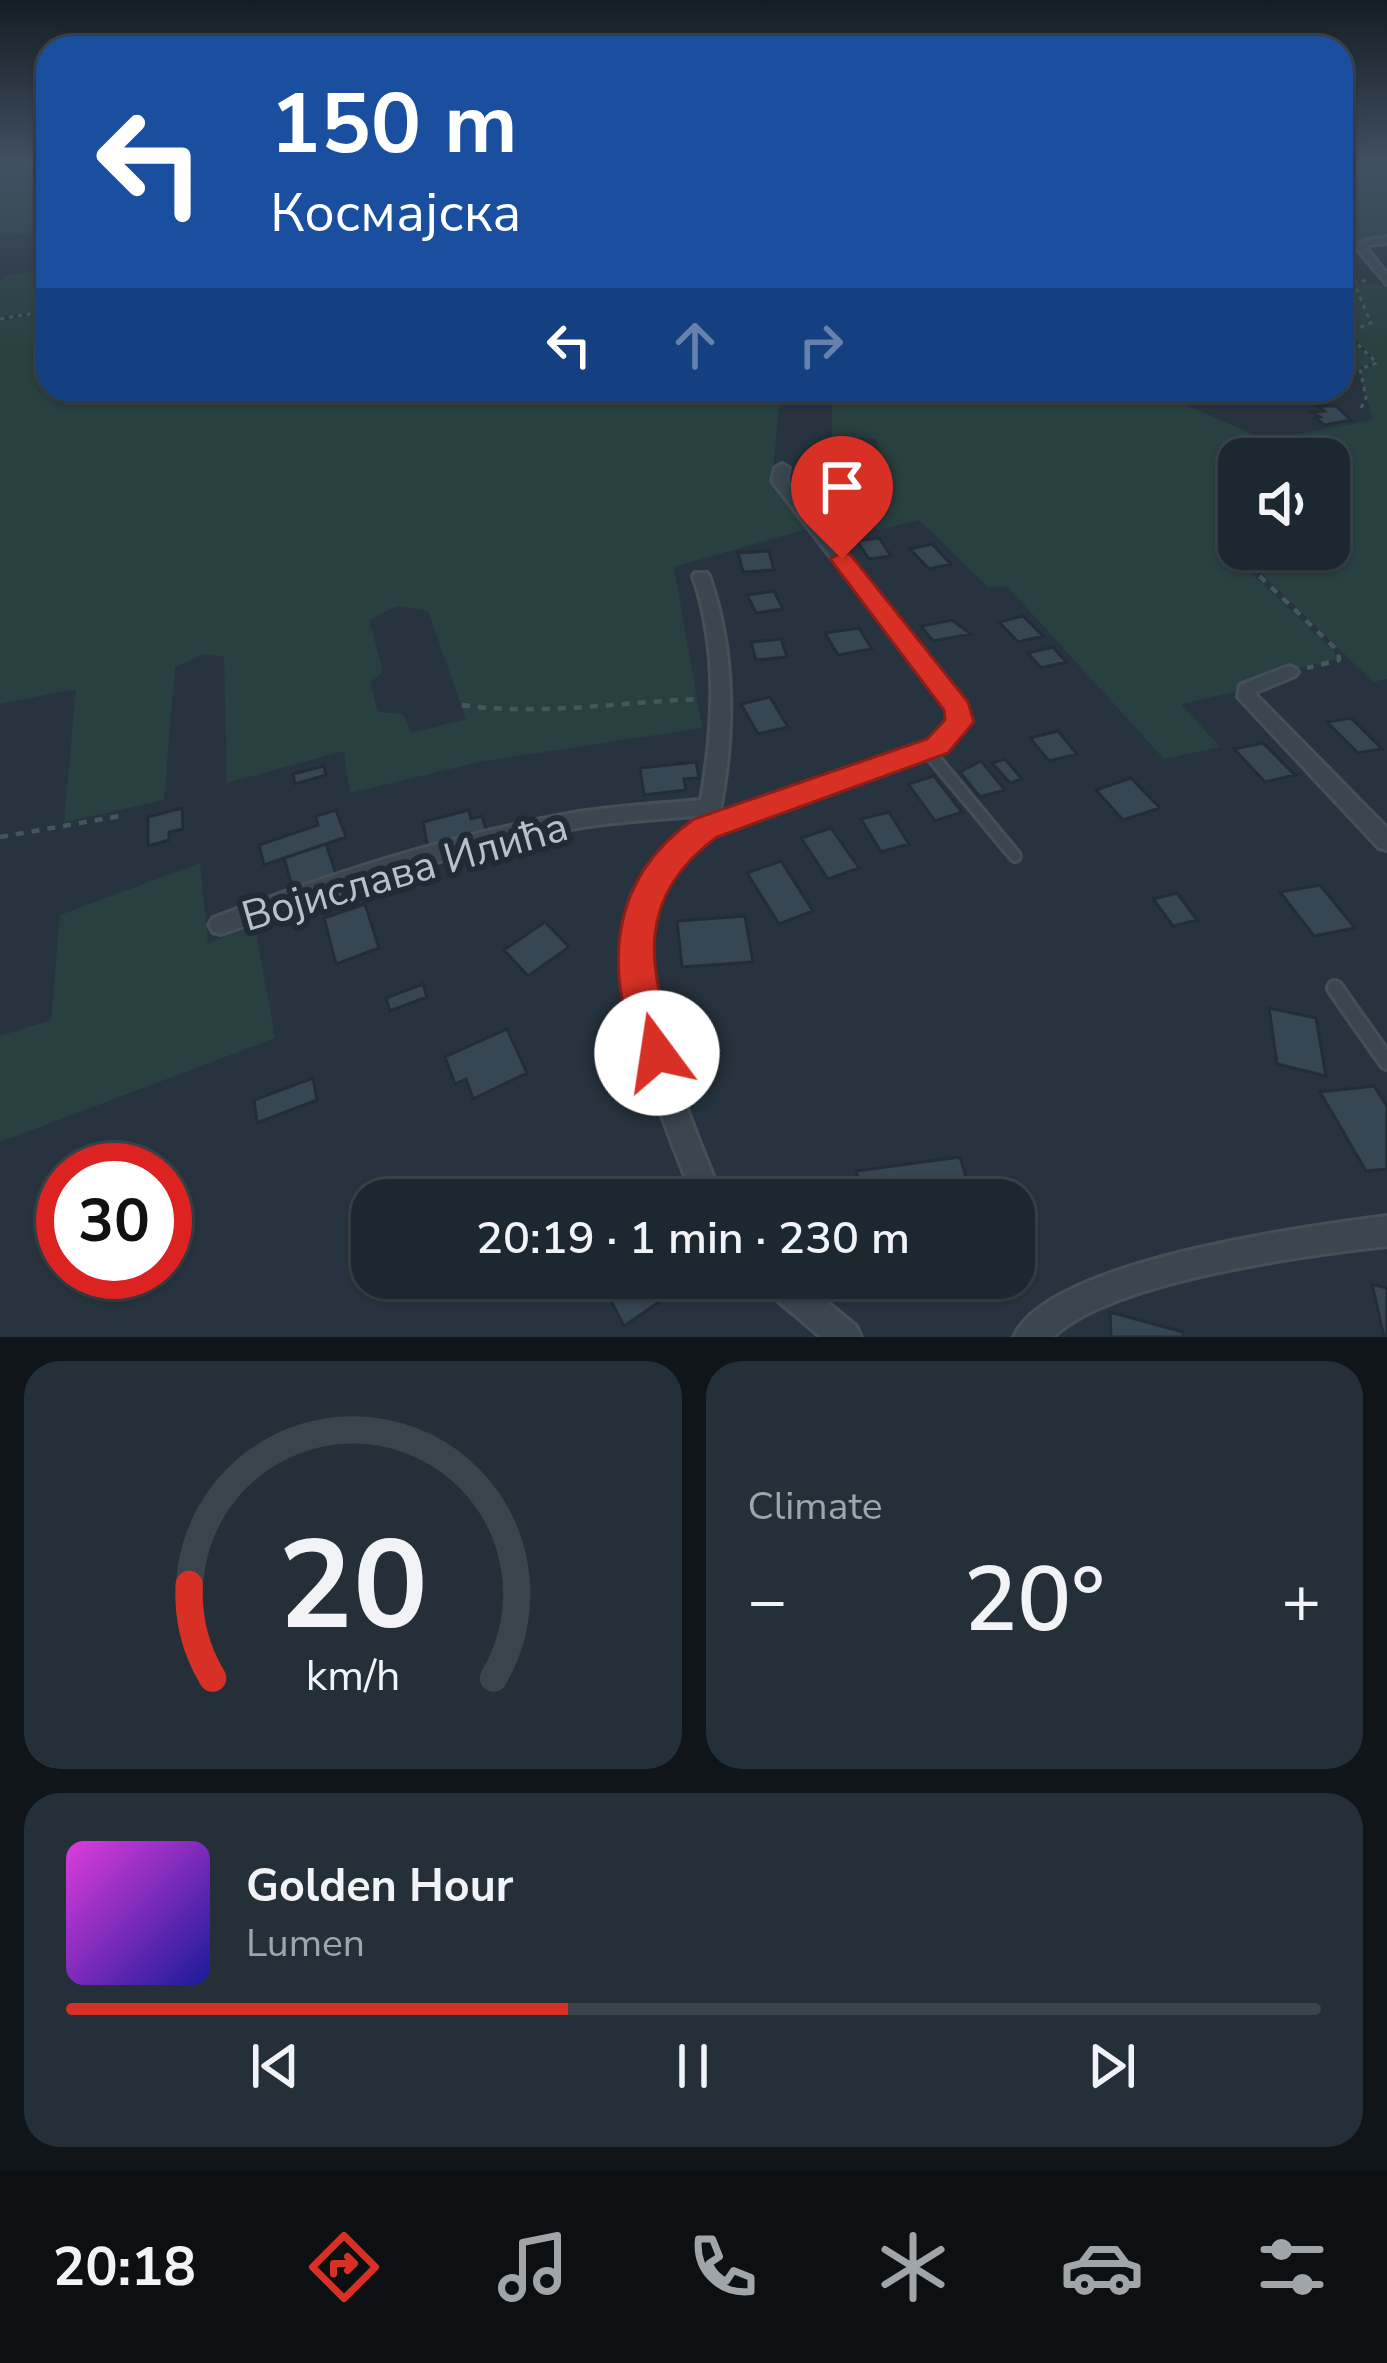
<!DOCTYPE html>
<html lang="en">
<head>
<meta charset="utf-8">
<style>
  :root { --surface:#1d272f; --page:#252f37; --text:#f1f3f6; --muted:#a0a5aa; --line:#3b444b; --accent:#d93025 }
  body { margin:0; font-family:"Nunito Sans",sans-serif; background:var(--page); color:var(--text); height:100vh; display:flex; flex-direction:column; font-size:45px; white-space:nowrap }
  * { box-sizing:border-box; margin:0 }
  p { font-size:39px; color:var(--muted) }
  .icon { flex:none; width:66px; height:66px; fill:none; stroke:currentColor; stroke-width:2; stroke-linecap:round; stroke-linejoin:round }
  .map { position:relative; height:1337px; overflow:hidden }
  .panel { display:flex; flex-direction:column; gap:24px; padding:24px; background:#10151a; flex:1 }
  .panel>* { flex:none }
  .hud { position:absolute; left:36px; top:36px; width:1317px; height:366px; border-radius:36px; box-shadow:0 3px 9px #0004,0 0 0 3px var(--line); background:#1a4fa0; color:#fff; overflow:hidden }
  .tools { position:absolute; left:1218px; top:438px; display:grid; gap:24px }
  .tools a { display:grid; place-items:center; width:132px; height:132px; border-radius:24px; background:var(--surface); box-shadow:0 3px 9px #0004,0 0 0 3px var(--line); font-size:60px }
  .speed { position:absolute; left:36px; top:1143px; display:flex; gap:24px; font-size:60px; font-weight:700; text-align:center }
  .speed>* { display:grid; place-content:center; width:156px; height:156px; border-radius:50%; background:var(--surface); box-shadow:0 3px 9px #0004,0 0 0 3px var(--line); line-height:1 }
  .speed .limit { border:18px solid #d22; background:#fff; color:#111 }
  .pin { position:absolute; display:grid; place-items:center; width:102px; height:102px; color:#fff; margin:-123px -51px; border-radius:50% 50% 50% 0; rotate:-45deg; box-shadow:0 0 12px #0007 }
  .pin .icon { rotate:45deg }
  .me { position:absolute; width:132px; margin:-66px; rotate:346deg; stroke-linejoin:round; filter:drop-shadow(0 0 9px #0008) }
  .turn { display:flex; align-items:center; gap:42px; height:252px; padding:0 36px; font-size:54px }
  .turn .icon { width:156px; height:156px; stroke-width:2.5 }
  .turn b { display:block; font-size:84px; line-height:102px }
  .lanes { display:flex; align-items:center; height:114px; padding:0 36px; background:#0003; justify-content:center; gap:60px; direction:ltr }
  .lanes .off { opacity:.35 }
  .big { font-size:90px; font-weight:600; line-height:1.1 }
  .panel .tile { flex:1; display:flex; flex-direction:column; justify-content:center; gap:18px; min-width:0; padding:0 42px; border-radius:36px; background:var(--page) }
  .panel .dial { align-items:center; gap:0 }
  .dial svg { height:312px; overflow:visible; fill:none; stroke:var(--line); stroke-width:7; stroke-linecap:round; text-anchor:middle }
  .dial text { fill:var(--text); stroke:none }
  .song { display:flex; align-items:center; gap:36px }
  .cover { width:144px; height:144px; border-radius:18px; background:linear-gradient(135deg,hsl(300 70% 55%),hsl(240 70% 35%)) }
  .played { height:12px; border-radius:6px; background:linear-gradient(90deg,var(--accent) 40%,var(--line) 40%) }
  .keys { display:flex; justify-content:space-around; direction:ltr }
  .heat { display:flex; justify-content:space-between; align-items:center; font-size:66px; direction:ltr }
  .panel .tiles { flex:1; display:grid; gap:24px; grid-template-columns:1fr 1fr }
  .tile:last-child { grid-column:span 2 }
  .trip { position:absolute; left:351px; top:1179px; width:684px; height:120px; border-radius:36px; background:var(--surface); box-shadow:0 3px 9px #0004,0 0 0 3px var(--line); font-weight:600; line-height:120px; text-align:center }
  .tab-bar { display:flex; height:192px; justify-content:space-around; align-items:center; background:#0c1013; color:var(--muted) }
  .tab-bar .icon { width:84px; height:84px }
  .tab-bar .selected { color:var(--accent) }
  .tab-bar b { font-size:54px; color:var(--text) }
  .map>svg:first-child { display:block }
</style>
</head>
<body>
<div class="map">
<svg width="1387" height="1337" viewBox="0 0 1387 1337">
  <rect width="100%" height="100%" fill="#27343f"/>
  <path fill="#294040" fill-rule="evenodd" d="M0,163H48V233L0,235Z
    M1341,163H1387V239L1363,244L1341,238Z
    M48,257V310L0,317V282L8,275L29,272Z
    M1341,282L1353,283L1370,324L1355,284L1387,285V679L1373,682L1249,561L1240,563L1334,651L1336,659L1288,671L1244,690L1181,704L1220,747L1164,759L1007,586L989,588L919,520L878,530L858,511L819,519L787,480L796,474L881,476L877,439L832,436V398L780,397L772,481L810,528L674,567L702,728L479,762L350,793L344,751L227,783L224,657L204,654L175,667L164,800L64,822L76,689L0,704V321L48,313V390H1164L1177,401L1266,440L1373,420L1361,377L1362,370L1378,363L1347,330L1350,340L1375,362L1358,368L1357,373L1341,370ZM1239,459H1329V549H1239ZM397,606L428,611L466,719L411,733L403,714L378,712L370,683L383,671L369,620Z
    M200,863L208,943L255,926L275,1038L0,1142V1036L51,1020L60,915Z"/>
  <path fill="#374653" stroke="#222d37" stroke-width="3" d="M1317,406H1336L1351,420L1325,425L1315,418L1320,417L1312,412L1324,411Z
    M845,443L854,446L858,456L833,457L828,444Z
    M879,538L891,556L869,559L857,541Z
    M932,544L951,564L929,569L910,549Z
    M769,551L774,570L743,572L738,553Z
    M774,591L783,609L756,613L747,595Z
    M1023,616L1043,636L1018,642L999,622Z
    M952,620L971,634L933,641L921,626Z
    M859,628L872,649L838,655L825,633Z
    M781,639L787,657L756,660L751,642Z
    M1053,647L1066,662L1041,668L1028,653Z
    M770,697L788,727L758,734L741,704Z
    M1351,718L1382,749L1358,753L1327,722Z
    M1058,731L1077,754L1049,761L1030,738Z
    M1263,743L1295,775L1265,782L1234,749Z
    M1005,759L1022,779L1010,783L992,763Z
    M981,761L1005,790L980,797L960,772Z
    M696,762L699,778L684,779L686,790L644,795L640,768Z
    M324,766L326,775L295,784L293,774Z
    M934,776L962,812L935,821L908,784Z
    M1131,778L1160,808L1123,820L1096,790Z
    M182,808L183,829L169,832V840L148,846V817Z
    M336,810L346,837L264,865L259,845L318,825L316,816Z
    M469,810L471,819L482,816L487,832L428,848L423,822Z
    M889,812L909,844L881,852L861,819Z
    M831,828L859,868L828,879L801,838Z
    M326,844L336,874L293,889L284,858Z
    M781,861L813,911L779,924L747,873Z
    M1320,885L1355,928L1314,936L1280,892Z
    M1177,893L1197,920L1173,926L1153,899Z
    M365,904L379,948L336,964L324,918Z
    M745,916L753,962L682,967L677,921Z
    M545,922L569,947L528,976L504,950Z
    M423,984L427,997L390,1011L386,998Z
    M1269,1008L1316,1018L1326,1076L1277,1064Z
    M507,1029L527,1073L473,1099L466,1079L455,1084L445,1057Z
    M313,1078L317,1100L257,1123L254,1100Z
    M1374,1086L1387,1106V1169L1366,1171L1320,1092Z
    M960,1157L973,1200H863L856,1171Z
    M599,1278H680L684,1285L624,1326Z
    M1372,1284L1387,1288V1337H1384Z
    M1110,1312L1183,1332V1337H1111Z"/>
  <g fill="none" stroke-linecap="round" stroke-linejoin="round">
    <g stroke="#454f58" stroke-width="8">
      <path id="lane-far2" d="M1341,239L1364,245"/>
    </g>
    <g stroke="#454f58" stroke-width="16">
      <path id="lane-far1" d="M927,750L1015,856"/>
    </g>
    <g stroke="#454f58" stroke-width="20">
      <path id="lane" d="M1335,988L1387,1062"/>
    </g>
    <g stroke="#454f58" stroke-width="6">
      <path id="street" d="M1387,237V243L1369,245L1367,249L1387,274V284L1357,249L1363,241Z
        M782,464L789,468L786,481L965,705L969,722L944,751L712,834C691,850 667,869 655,894C623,965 695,1131 723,1200H695C665,1129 600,966 633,893C641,876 652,861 666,848C677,838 693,830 697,816C657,819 617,821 577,828C454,850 339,894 221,934L213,932L209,925L213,918C330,874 450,835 573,813C615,806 658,804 701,800C714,726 718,648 693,576L695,573H707L709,576C736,651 735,738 719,815L930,741L949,721V710L772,481L775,468Z
        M1289,666L1295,668L1298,672L1295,676L1256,692V695L1387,828V850L1379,848L1238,697L1240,685Z
        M1387,1216V1246C1305,1255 1111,1281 1053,1337H1014C1046,1261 1309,1226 1387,1216Z
        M760,1278H798L856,1326L861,1337H821L764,1289Z"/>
    </g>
    <path stroke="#435858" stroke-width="3" stroke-dasharray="4.5 4.5" stroke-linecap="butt" d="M0,319L48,311
      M1361,408L1366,398L1360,369L1377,363L1346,333L1371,323L1354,283L1368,280"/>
    <path stroke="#435858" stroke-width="4.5" stroke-dasharray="8 8" stroke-linecap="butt" d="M1248,565L1338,651L1339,660L1307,668
      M462,705C538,716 622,702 700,699
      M0,837L120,816"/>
    <use href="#lane-far2" stroke="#3b464f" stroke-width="4.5"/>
    <use href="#lane-far1" stroke="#3b464f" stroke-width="10"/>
    <use href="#lane" stroke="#3b464f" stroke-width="14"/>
    <use href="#street" fill="#3b464f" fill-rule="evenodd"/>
  </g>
  <linearGradient id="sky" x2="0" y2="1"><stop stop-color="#151d23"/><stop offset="0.47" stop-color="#415063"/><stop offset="1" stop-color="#415063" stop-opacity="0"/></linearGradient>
  <rect width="1387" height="350" fill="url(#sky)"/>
  <path fill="#d93025" stroke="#8d1f18" stroke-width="3" d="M842,552L850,554L968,702L974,722L948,753L717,837C635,897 647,966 677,1053L671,1066L657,1071L644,1066C602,974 607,880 694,819L927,739L945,720L944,710L830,559Z"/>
  <g text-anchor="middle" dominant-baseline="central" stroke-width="12" stroke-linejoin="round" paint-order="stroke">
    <g font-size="42" fill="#b8c1ca" stroke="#202b35">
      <text transform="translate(405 872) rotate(-16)">Војислава Илића</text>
    </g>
  </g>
</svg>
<div class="tools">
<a><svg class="icon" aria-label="sound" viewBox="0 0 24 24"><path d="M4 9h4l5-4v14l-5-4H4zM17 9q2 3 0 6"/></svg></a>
</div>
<div class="speed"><div class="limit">30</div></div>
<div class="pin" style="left:842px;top:559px;background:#d93025"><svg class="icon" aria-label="arrive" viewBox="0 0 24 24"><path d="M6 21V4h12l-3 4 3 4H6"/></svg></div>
<svg class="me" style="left:657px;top:1053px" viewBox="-20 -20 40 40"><circle r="19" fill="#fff"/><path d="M0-13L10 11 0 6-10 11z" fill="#d93025"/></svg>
<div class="trip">20:19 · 1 min · 230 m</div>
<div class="hud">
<div class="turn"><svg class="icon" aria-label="left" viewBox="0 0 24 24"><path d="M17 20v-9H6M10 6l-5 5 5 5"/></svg><div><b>150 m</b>Космајска</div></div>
<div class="lanes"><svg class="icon" aria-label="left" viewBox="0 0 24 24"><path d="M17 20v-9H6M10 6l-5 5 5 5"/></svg><svg class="icon off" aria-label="ahead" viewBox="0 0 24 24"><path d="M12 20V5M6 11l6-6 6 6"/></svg><svg class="icon off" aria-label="right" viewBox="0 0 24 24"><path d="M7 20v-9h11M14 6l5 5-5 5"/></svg></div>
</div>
</div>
<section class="panel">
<div class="tiles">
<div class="tile dial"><svg viewBox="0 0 100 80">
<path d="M14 69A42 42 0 1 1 86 69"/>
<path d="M14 69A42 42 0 0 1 8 45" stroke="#d93025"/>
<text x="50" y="56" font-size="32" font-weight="700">20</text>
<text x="50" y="72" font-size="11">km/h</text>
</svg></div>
<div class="tile"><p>Climate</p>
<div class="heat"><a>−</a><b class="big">20°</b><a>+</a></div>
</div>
<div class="tile">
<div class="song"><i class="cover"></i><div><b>Golden Hour</b><p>Lumen</p></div></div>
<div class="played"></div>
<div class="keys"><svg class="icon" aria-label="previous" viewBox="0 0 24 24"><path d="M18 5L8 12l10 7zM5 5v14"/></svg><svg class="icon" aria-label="pause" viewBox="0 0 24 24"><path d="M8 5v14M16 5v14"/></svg><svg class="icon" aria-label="next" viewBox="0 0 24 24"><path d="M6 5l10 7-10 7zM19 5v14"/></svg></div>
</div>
</div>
</section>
<nav class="tab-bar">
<b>20:18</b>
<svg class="icon selected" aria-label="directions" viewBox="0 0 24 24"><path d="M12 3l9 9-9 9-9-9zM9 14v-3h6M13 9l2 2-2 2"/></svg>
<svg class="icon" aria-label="music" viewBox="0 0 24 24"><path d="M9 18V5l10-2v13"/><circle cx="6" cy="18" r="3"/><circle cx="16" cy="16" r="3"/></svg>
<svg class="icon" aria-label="phone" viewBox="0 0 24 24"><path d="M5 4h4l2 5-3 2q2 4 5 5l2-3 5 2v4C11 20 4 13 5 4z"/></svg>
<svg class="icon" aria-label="climate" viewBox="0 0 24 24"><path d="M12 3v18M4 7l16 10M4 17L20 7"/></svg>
<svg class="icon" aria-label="car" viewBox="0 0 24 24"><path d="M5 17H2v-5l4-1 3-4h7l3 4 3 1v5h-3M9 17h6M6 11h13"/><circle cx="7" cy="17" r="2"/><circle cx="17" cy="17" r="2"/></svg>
<svg class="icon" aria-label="filters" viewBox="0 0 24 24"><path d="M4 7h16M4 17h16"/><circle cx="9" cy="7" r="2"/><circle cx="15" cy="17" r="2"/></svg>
</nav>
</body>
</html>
